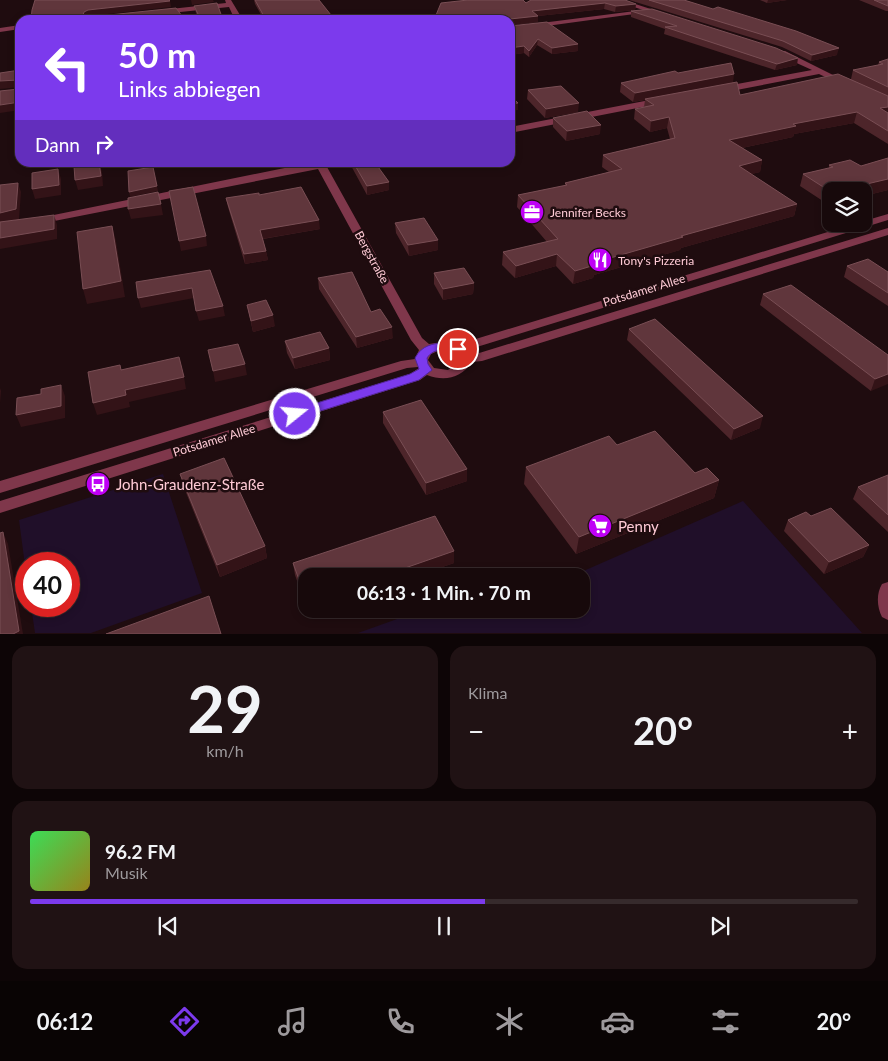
<!DOCTYPE html>
<html lang="de">
<head>
<meta charset="utf-8">
<style>
  :root { --surface:#17090b; --page:#201214; --text:#f1f3f6; --muted:#9e9a9d; --line:#362a2c; --accent:#7c3aed }
  body { margin:0; font-family:Lato,sans-serif; background:var(--page); color:var(--text); height:100vh; display:flex; flex-direction:column; font-size:19px; white-space:nowrap }
  * { box-sizing:border-box; margin:0 }
  p { font-size:16px; color:var(--muted) }
  .icon { flex:none; width:28px; height:28px; fill:none; stroke:currentColor; stroke-width:2; stroke-linecap:round; stroke-linejoin:round }
  .map { position:relative; height:634px; overflow:hidden }
  .drawer { display:flex; flex-direction:column; gap:12px; padding:12px; background:#0d0506; flex:1 }
  .drawer>* { flex:none }
  .top-card { position:absolute; left:15px; top:15px; width:500px; height:152px; border-radius:15px; box-shadow:0 2px 8px #0003,0 0 0 1px var(--line); background:#7c3aed; color:#fff; overflow:hidden }
  .controls { position:absolute; left:822px; top:182px; display:grid; gap:10px }
  .controls a { display:grid; place-items:center; width:50px; height:50px; border-radius:10px; background:var(--surface); box-shadow:0 2px 8px #0003,0 0 0 1px var(--line); font-size:25px }
  .speed { position:absolute; left:15px; top:552px; display:flex; gap:10px; font-size:25px; font-weight:700; text-align:center }
  .speed>* { display:grid; place-content:center; width:65px; height:65px; border-radius:50%; background:var(--surface); box-shadow:0 2px 8px #0003,0 0 0 1px var(--line); line-height:1 }
  .speed .limit { border:8px solid #d22; background:#fff; color:#111 }
  .pin { position:absolute; display:grid; place-items:center; width:42px; height:42px; color:#fff; margin:-21px; border:2px solid #fff; border-radius:50%; box-shadow:0 1px 5px #0007 }
  .me { position:absolute; width:55px; margin:-28px; rotate:73deg; stroke-linejoin:round; filter:drop-shadow(0 0 4px #0008) }
  .turn { display:flex; align-items:center; gap:18px; height:105px; padding:0 20px; font-size:22px }
  .turn .icon { width:65px; height:65px; stroke-width:2.5 }
  .turn b { display:block; font-size:35px; line-height:42px }
  .then { display:flex; align-items:center; height:48px; padding:0 20px; background:#0003; gap:10px; font-size:19px }
  .big { font-size:38px; font-weight:700; line-height:1.1 }
  .drawer .card { flex:1; display:flex; flex-direction:column; justify-content:center; gap:8px; min-width:0; padding:0 18px; border-radius:15px; background:var(--page) }
  .drawer .dial { align-items:center; gap:0 }
  .dial b { font-size:65px; line-height:1 }
  .song { display:flex; align-items:center; gap:15px }
  .cover { width:60px; height:60px; border-radius:8px; background:linear-gradient(135deg,hsl(130 70% 55%),hsl(50 70% 35%)) }
  .played { height:5px; border-radius:2px; background:linear-gradient(90deg,var(--accent) 55%,var(--line) 55%) }
  .keys { display:flex; justify-content:space-around; direction:ltr }
  .heat { display:flex; justify-content:space-between; align-items:center; font-size:28px; direction:ltr }
  .drawer .tiles { flex:1; display:grid; gap:12px; grid-template-columns:1fr 1fr }
  .card:last-child { grid-column:span 2 }
  .trip { position:absolute; left:298px; top:568px; width:292px; height:50px; border-radius:15px; background:var(--surface); box-shadow:0 2px 8px #0003,0 0 0 1px var(--line); font-weight:700; line-height:50px; text-align:center }
  .menu { display:flex; height:80px; justify-content:space-around; align-items:center; background:#090404; color:var(--muted) }
  .menu .icon { width:35px; height:35px }
  .menu .current { color:var(--accent) }
  .menu b { font-size:22px; color:var(--text) }
  .map>svg:first-child { display:block }
</style>
</head>
<body>
<div class="map">
<svg width="888" height="634" viewBox="0 0 888 634">
  <rect width="100%" height="100%" fill="#1f0c0f"/>
  <path fill="#200f29" d="M163,474L202,593L91,633H35L31,606H69V564H26V573L19,520Z
    M743,501L862,633H358L425,609H581V576H572Z"/>
  <g fill="none" stroke-linecap="round" stroke-linejoin="round">
    <path fill="#7f374b" fill-rule="evenodd" d="M225,0H231L243,20H235L229,7L161,14L158,12L161,10L226,3Z
      M613,0H623L666,14L663,16L649,12L510,31V27L643,10Z
      M20,25V29L0,32V28Z
      M779,51H785L849,83L842,85L819,74L721,93L717,90L721,87L812,70L779,55Z
      M660,98L664,101L663,103L510,133V127Z
      M314,162H342L327,167L422,338L429,344L442,342L456,345L854,224H864V221L888,214V220L467,350L470,354H476L888,228V235L482,361L472,362C461,378 445,382 427,375L420,380L0,513V501L410,374L419,368L418,367L407,368L0,493V481L401,361L415,359L419,350L411,340L318,169L39,224L34,221L39,218ZM438,351H450L458,356V362L448,370L434,368L428,360L431,354Z
      M888,582V620L882,617C877,607 876,594 882,584Z"/>
  </g>
  <path fill="#4d252a" d="M254,0L335,20H264L255,4Z
    M531,0L636,4L635,10L615,12L604,9L538,16V22L510,25V20L526,3Z
    M629,0H684L837,55L811,61L782,47Z
    M760,0H787L767,3Z
    M859,0H888V11H886Z
    M194,6L223,20H199L196,13Z
    M631,11L797,65L775,70L664,34L665,29L631,17Z
    M510,26L578,44V51L552,54L537,45L529,57L524,53L510,55Z
    M888,59V144L854,123L794,134L793,137L742,148L762,160L760,172L751,174L797,204L794,216L681,248L680,250L594,275L593,278L573,284L556,266L515,278L502,265L503,252L547,242L517,207L518,195L565,186V183L609,172L602,167L603,155L670,139L667,128L650,132L634,119L635,109L644,107L645,100L633,102L620,92L621,83L678,73L733,82L740,95L851,79L853,70L878,65L879,62Z
    M528,90L578,112L545,118L527,99Z
    M553,118L600,134L566,141L553,127Z
    M888,158V190L864,196L831,191V204L829,205L800,186L803,174L829,168V165L861,166Z
    M349,162H378L379,169L389,182V190L367,195Z
    M259,195L320,229L263,239L268,260L245,264L228,207L226,198Z
    M395,223L438,250L409,256L396,233Z
    M847,266L888,272V306L844,277Z
    M434,273L474,283L473,294L443,300L434,284Z
    M318,278L371,312L393,338L357,348L319,289Z
    M763,294L888,355L871,391L760,305Z
    M247,305L275,326L253,332Z
    M629,329L760,428L731,440L627,340Z
    M285,341L329,348L330,360L295,369L287,353Z
    M383,412L467,481L426,495L383,423Z
    M617,445L695,473L719,480L714,498L576,554L524,484L526,467Z
    M180,474L265,546L267,558L220,577L183,485Z
    M888,475V532L853,499L858,487Z
    M811,516L869,545L863,557L824,574L784,531L788,520Z
    M293,563H454L416,576H306V606L295,575Z"/>
  <path fill="#331317" d="M191,0H213L214,2L192,5Z
    M768,0H787L767,3Z
    M170,1L171,7L90,16L83,15L84,12L88,10Z
    M605,3L604,9L538,16V22L510,25V19L532,11Z
    M636,4L635,10L615,12L616,6Z
    M182,16L183,20H158V18Z
    M538,39L537,45L529,57V51Z
    M578,44V51L552,54V48Z
    M524,46V53L510,55V48Z
    M839,48L837,55L811,61L812,55Z
    M798,58L797,65L775,70L777,64Z
    M734,74L733,83L633,102L635,93Z
    M18,80L20,87L0,89V81Z
    M20,102V110L0,113V105Z
    M518,103V110L510,111V104Z
    M579,103L578,112L545,118L546,109Z
    M888,107V117L880,108Z
    M857,112L854,123L794,134L793,137L727,151L729,140L793,124Z
    M669,117L667,128L650,132L651,121Z
    M601,125L600,134L566,141L567,131Z
    M516,145V152L510,153V146Z
    M762,160L760,172L736,178L739,166Z
    M99,162L102,172L103,186L78,190L75,180Z
    M256,162H287L257,167Z
    M415,162H443L415,166Z
    M58,169L61,179V195L35,199L32,189Z
    M888,179V190L864,196V191H837Z
    M389,182V190L367,195V186Z
    M18,183L21,192L19,219L0,223V213Z
    M157,186L158,191L130,197L129,192Z
    M831,196V204L829,205Z
    M161,204L163,215L131,219L128,209Z
    M797,204L794,216L681,248L680,250L594,275L593,278L573,284L575,271L593,263L681,236Z
    M54,215L57,225V239L0,249V238Z
    M319,220L320,229L261,239L260,230Z
    M112,226L116,241L125,297L87,304L83,289Z
    M206,236L207,246L181,251L179,241Z
    M438,240V250L409,256L408,245Z
    M266,251L268,260L245,264L244,254Z
    M557,254L556,266L515,278L516,266Z
    M474,283L473,294L443,300V289Z
    M192,288L194,298L141,308L138,298Z
    M223,306L225,316L199,321L196,311Z
    M273,315L275,326L253,332L251,321Z
    M392,327L393,338L357,348L356,337Z
    M329,348L330,360L295,369L293,358Z
    M245,364L247,375L215,382L213,371Z
    M888,374V384L871,391L875,379Z
    M184,377L186,389L129,402L130,407L97,415L93,403L125,390Z
    M61,385L65,396V418L21,427L16,415Z
    M0,388L1,391L0,403Z
    M763,416L760,428L731,440L734,429Z
    M467,469V481L426,495V483Z
    M719,480L714,498L576,554L579,537Z
    M3,532L8,544L23,634H13Z
    M869,545L863,557L824,574L829,562Z
    M265,546L267,558L220,577L217,565Z
    M454,551V563L416,576H382Z
    M309,609H325L309,614Z"/>
  <path fill="#60363c" stroke="#794e54" d="M35,0H169L170,1L88,10L84,12L83,15H109L176,8L182,16L158,18V20H31L32,10Z
    M255,0H319L335,20H266Z
    M468,0H523L526,3L531,0H625L636,4L616,6L605,3L532,11L538,16L510,19V20H434L441,3Z
    M649,0H684L713,9L718,7L796,31L839,48L812,55L783,41Z
    M874,0H888V6Z
    M217,3L223,20H201L194,6Z
    M652,9L776,48L798,58L777,64L665,27L677,26L631,11Z
    M547,22L578,44L552,48L538,39L529,51L524,46L510,48V26Z
    M888,59V87L853,70L883,64L879,62Z
    M731,63L734,74L635,93L621,83L675,71L678,73Z
    M20,70V102L0,105V91L19,89L20,82L18,80L0,81V73Z
    M838,74L888,96V107L880,108L888,113V131L857,112L793,124L796,126L729,140L762,160L739,166L797,204L681,236L683,237L593,263L595,265L575,271L557,254L516,266L503,252L558,239L518,195L567,185L565,183L622,169L603,155L675,138L669,117L651,121L635,109L654,105L645,99L737,82L740,95Z
    M561,86L579,103L546,109L528,90Z
    M510,95L518,103L510,104Z
    M587,111L601,125L567,131L553,118Z
    M510,138L516,145L510,146Z
    M888,158V179L837,191H831V192L803,174L833,167L829,165L850,160L861,166Z
    M95,162H99L101,176L75,180L74,166Z
    M353,162H378L379,164H376L389,182L367,186Z
    M153,167L157,186L129,192L128,171Z
    M58,169L59,185L32,189V173Z
    M18,183L16,209L0,213V185Z
    M193,187L206,236L179,241L169,191Z
    M301,187L319,220L260,230L266,251L244,254L226,198L259,193V195Z
    M158,192L161,204L128,209V198Z
    M54,215V229L0,238V222Z
    M424,218L438,240L408,245L395,223Z
    M112,226L121,281L83,289L77,232Z
    M868,259L888,272V293L847,266Z
    M464,268L474,283L443,289L434,273Z
    M210,270L223,306L196,311L192,288L138,298L136,282Z
    M352,272L371,312L380,309L392,327L356,337L318,278Z
    M791,285L888,355V374L875,379L763,294Z
    M266,300L273,315L251,321L247,305Z
    M655,319L763,416L734,429L629,329Z
    M320,332L329,348L293,358L285,341Z
    M238,344L245,364L213,371L208,350Z
    M179,357L184,377L125,390L126,395L93,403L88,372L120,365L121,370Z
    M61,385V406L16,415L17,398L41,394V389Z
    M421,400L467,469L426,483L383,412Z
    M655,431L695,473L707,468L719,480L579,537L526,467L609,436L617,445Z
    M224,458L265,546L217,565L180,474Z
    M888,475V515L858,487Z
    M831,508L869,545L829,562L788,520L806,512L811,516Z
    M435,516L454,551L382,576H306V599L293,563Z
    M3,532L19,631L13,634H0V533Z
    M209,596L221,634H106Z"/>
  <path fill="#7c3aed" stroke="#51269a" d="M446,342L462,347L464,349L458,353C447,350 434,347 427,358L428,364L432,370L419,380L295,419L291,418L289,414L291,411L410,374L419,369L415,358C422,345 432,344 446,342Z"/>
  <defs>
    <g id="office-disc" transform="scale(1.25)"><circle r="9.5" fill="#bf00f6" stroke="#1f0c0f"/><path d="M-6-3h4V-5.5h4V-3h4V5H-6ZM-1-4.5V-3h2v-1.5ZM-6 0V1H6V0Z" fill="#fff"/></g>
    <g id="restaurant-disc" transform="scale(1.25)"><circle r="9.5" fill="#bf00f6" stroke="#1f0c0f"/><path d="M-5-6h1v4h1v-4h1v4h1v-4h1v5L-1.5 .5V6h-2V.5L-5-1ZM5-6V6H3V1.5H1.5Q1.5-4 5-6Z" fill="#fff"/></g>
    <g id="bus-disc" transform="scale(1.25)"><circle r="9.5" fill="#bf00f6" stroke="#1f0c0f"/><path d="M-5-6H5V4H4V6H2V4H-2V6H-4V4H-5ZM-3.5-4V0h7V-4ZM-3.5 1.2v1.5H-2V1.2ZM2 1.2v1.5H3.5V1.2Z" fill="#fff"/></g>
    <g id="supermarket-disc" transform="scale(1.25)"><circle r="9.5" fill="#bf00f6" stroke="#1f0c0f"/><path d="M-6-5.5h2.5l.6 2H6L4.5 2H-2.5L-4.4-4H-6ZM-1.5 3.2a1.3 1.3 0 1 0 .1 0ZM3 3.2a1.3 1.3 0 1 0 .1 0Z" fill="#fff"/></g>
  </defs>
  <g fill-rule="evenodd">
    <use href="#office-disc" x="532" y="212"/>
    <use href="#restaurant-disc" x="600" y="260"/>
    <use href="#bus-disc" x="98" y="484"/>
    <use href="#supermarket-disc" x="600" y="526"/>
  </g>
  <g text-anchor="middle" dominant-baseline="central" stroke-width="5" stroke-linejoin="round" paint-order="stroke">
    <g font-size="12" fill="#ffcbd6" stroke="#1f0c0f" text-anchor="start">
      <text x="550" y="212">Jennifer Becks</text>
      <text x="618" y="260">Tony's Pizzeria</text>
    </g>
    <g font-size="12" fill="#ffcbd6" stroke="#1f0c0f">
      <text transform="translate(372 257) rotate(61)">Bergstraße</text>
      <text transform="translate(644 290) rotate(-17)">Potsdamer Allee</text>
      <text transform="translate(214 440) rotate(-17)">Potsdamer Allee</text>
    </g>
    <g font-size="15" fill="#ffcbd6" stroke="#1f0c0f" text-anchor="start">
      <text x="116" y="484">John-Graudenz-Straße</text>
      <text x="618" y="526">Penny</text>
    </g>
  </g>
</svg>
<div class="controls">
<a><svg class="icon" aria-label="layers" viewBox="0 0 24 24"><path d="M12 4l9 5-9 5-9-5zM3 14l9 5 9-5"/></svg></a>
</div>
<div class="speed"><div class="limit">40</div></div>
<div class="pin" style="left:458px;top:349px;background:#d93025"><svg class="icon" aria-label="arrive" viewBox="0 0 24 24"><path d="M6 21V4h12l-3 4 3 4H6"/></svg></div>
<svg class="me" style="left:295px;top:414px" viewBox="-20 -20 40 40"><circle r="17" fill="#7c3aed" stroke="#fff" stroke-width="3"/><path d="M0-11L8 9 0 5-8 9z" fill="#fff"/></svg>
<div class="trip">06:13 · 1 Min. · 70 m</div>
<div class="top-card">
<div class="turn"><svg class="icon" aria-label="left" viewBox="0 0 24 24"><path d="M17 20v-9H6M10 6l-5 5 5 5"/></svg><div><b>50 m</b>Links abbiegen</div></div>
<div class="then">Dann<svg class="icon" aria-label="right" viewBox="0 0 24 24"><path d="M7 20v-9h11M14 6l5 5-5 5"/></svg></div>
</div>
</div>
<section class="drawer">
<div class="tiles">
<div class="card dial"><b>29</b><p>km/h</p></div>
<div class="card"><p>Klima</p>
<div class="heat"><a>−</a><b class="big">20°</b><a>+</a></div>
</div>
<div class="card">
<div class="song"><i class="cover"></i><div><b>96.2 FM</b><p>Musik</p></div></div>
<div class="played"></div>
<div class="keys"><svg class="icon" aria-label="previous" viewBox="0 0 24 24"><path d="M18 5L8 12l10 7zM5 5v14"/></svg><svg class="icon" aria-label="pause" viewBox="0 0 24 24"><path d="M8 5v14M16 5v14"/></svg><svg class="icon" aria-label="next" viewBox="0 0 24 24"><path d="M6 5l10 7-10 7zM19 5v14"/></svg></div>
</div>
</div>
</section>
<nav class="menu">
<b>06:12</b>
<svg class="icon current" aria-label="directions" viewBox="0 0 24 24"><path d="M12 3l9 9-9 9-9-9zM9 14v-3h6M13 9l2 2-2 2"/></svg>
<svg class="icon" aria-label="music" viewBox="0 0 24 24"><path d="M9 18V5l10-2v13"/><circle cx="6" cy="18" r="3"/><circle cx="16" cy="16" r="3"/></svg>
<svg class="icon" aria-label="phone" viewBox="0 0 24 24"><path d="M5 4h4l2 5-3 2q2 4 5 5l2-3 5 2v4C11 20 4 13 5 4z"/></svg>
<svg class="icon" aria-label="climate" viewBox="0 0 24 24"><path d="M12 3v18M4 7l16 10M4 17L20 7"/></svg>
<svg class="icon" aria-label="car" viewBox="0 0 24 24"><path d="M5 17H2v-5l4-1 3-4h7l3 4 3 1v5h-3M9 17h6M6 11h13"/><circle cx="7" cy="17" r="2"/><circle cx="17" cy="17" r="2"/></svg>
<svg class="icon" aria-label="filters" viewBox="0 0 24 24"><path d="M4 7h16M4 17h16"/><circle cx="9" cy="7" r="2"/><circle cx="15" cy="17" r="2"/></svg>
<b>20°</b>
</nav>
</body>
</html>
